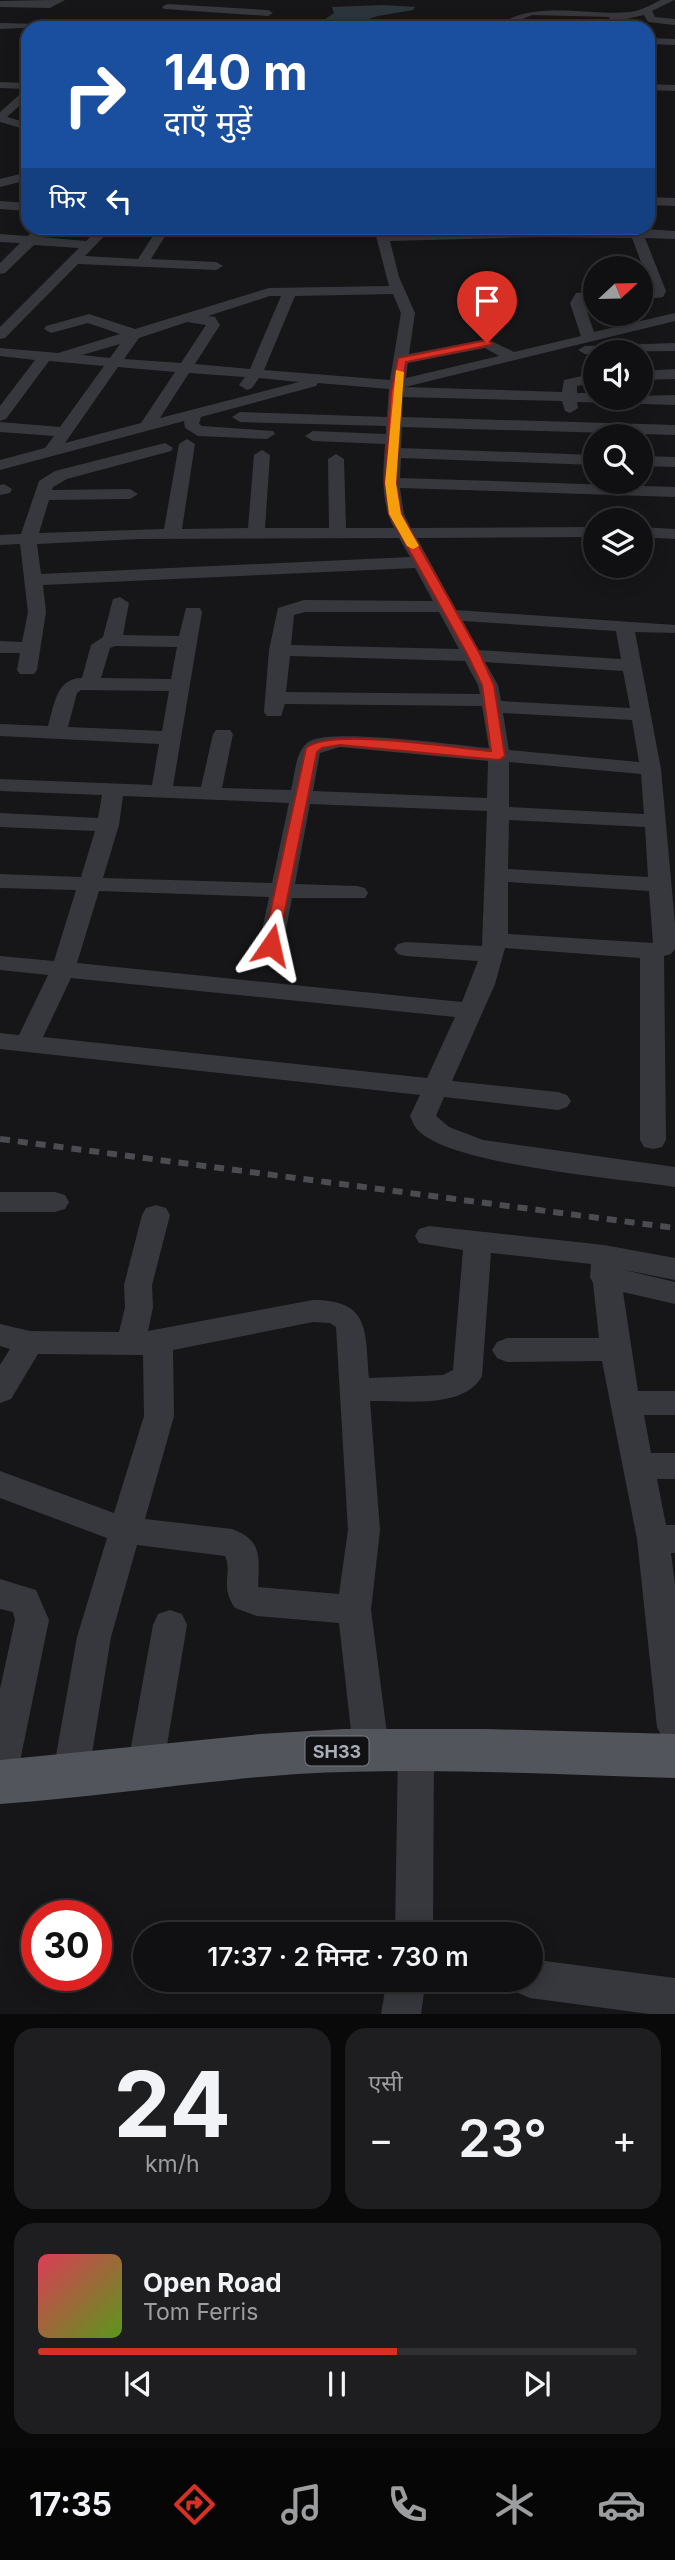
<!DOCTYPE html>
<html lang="hi">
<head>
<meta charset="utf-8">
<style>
  :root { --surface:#101012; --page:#1e1e20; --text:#f1f3f6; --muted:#9c9d9f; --line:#303032; --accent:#d93025 }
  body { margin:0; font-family:Inter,"Noto Sans Devanagari",sans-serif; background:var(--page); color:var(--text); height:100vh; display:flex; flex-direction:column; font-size:26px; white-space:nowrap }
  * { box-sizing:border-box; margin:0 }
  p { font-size:23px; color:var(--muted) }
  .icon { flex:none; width:38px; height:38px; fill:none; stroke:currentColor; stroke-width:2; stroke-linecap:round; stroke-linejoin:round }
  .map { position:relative; height:2014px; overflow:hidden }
  .sheet { display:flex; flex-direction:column; gap:14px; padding:14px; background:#09090a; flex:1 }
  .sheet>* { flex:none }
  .top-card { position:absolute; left:21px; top:21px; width:634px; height:214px; border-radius:21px; box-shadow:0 4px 18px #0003,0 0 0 2px var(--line); background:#1a4fa0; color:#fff; overflow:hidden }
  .needle { width:46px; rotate:68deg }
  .fabs { position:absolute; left:583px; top:256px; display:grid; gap:14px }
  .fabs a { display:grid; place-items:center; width:70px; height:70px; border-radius:50%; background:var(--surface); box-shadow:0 4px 18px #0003,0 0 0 2px var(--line); font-size:35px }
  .speed { position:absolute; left:21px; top:1900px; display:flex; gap:14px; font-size:35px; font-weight:700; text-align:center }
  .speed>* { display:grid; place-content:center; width:91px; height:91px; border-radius:50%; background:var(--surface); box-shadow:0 4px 18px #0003,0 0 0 2px var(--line); line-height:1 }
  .speed .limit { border:10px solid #d22; background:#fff; color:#111 }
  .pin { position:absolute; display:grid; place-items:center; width:60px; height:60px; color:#fff; margin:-72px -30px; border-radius:50% 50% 50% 0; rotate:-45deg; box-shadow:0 0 7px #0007 }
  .pin .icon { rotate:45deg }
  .me { position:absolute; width:77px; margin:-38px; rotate:11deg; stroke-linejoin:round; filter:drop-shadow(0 0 5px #0008) }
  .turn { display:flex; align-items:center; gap:24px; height:147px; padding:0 28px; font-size:32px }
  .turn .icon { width:91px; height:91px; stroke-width:2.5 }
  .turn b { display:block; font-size:49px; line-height:60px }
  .then { display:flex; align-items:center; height:66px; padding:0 28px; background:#0003; gap:14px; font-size:26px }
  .big { font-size:52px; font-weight:600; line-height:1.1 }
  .sheet .tile { flex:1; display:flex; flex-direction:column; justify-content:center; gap:10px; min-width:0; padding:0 24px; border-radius:21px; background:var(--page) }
  .sheet .dial { align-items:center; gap:0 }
  .dial b { font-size:91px; line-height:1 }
  .song { display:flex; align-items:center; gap:21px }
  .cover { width:84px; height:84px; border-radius:10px; background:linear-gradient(135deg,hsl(350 70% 55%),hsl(90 70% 35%)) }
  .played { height:7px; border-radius:4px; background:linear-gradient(90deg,var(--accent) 60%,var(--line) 60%) }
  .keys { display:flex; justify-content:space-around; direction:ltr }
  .heat { display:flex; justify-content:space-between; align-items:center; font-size:38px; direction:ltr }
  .sheet .tiles { flex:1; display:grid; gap:14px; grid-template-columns:1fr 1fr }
  .tile:last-child { grid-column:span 2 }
  .trip { position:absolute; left:133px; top:1922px; width:410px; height:70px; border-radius:35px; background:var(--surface); box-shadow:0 4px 18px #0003,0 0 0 2px var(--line); font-weight:600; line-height:70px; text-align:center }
  .tabs { display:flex; height:112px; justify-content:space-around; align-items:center; background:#060607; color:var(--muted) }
  .tabs .icon { width:49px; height:49px }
  .tabs .on { color:var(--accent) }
  .tabs b { font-size:32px; color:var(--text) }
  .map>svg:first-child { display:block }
</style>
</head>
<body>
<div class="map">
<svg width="675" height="2014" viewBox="0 0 675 2014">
  <rect width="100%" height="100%" fill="#161618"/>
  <path fill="#2c353c" d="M384,5L415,7L413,10L378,16L350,25L299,27L325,19L334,13L332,7Z"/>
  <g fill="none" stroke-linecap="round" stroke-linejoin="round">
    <path fill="#37383d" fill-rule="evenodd" d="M53,0H65L50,8L0,7V1Z
      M661,0H674L652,11L655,17L675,19V25L648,22L644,15L613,22L610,21L609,17L532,15L516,22L550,28H517L502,24C531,0 593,16 630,12C641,11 652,4 661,0Z
      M167,4L268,10L273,13L268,16L164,9L162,7Z
      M0,23L41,24L46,27L0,29Z
      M648,38L675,39V45L648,44Z
      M0,82L28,83V98L7,117L28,123V130L0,122V112L26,89L0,88Z
      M648,84L675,85V91L648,90Z
      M28,172V180L0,187V179Z
      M648,197L675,198V206L648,205Z
      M0,201L28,203V211L0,209Z
      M99,228H112L85,256L138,259L158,228H170L151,259L216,262L223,266L216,270L78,264L5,338L0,339V327L79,248L34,245L5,273L0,274V263L20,243L0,242V234L27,236L37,230L43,234L41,237L86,241Z
      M207,228H274L259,235L213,232Z
      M374,228H386L388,233L539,229L629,230L628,228L675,231V239L645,238L666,291L663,297L640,300V292L652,291L632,238L539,237L390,241L399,277L415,313L409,354L487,339L514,352L581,336L570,303L576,293L595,292V300H586L584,303L594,332L675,313V321L405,387L562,392L564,380L595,373V383L577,386V393H595V397L675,395V405L577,402L578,408L570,413L565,411L562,401L403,397L402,417L675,425V435L402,427L401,448L595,455V465L401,458L400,478L675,487V497L400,488L404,514L411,528L595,527V537L417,538L456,610L675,625V633L635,632L661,769L675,924V949L671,954L664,956L666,1140L662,1147L653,1149L644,1147L640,1140V958L505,948L495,984L452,1081L558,1092L567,1095L571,1101L567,1107L558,1110L444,1097L436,1116L449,1127L483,1140L675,1167V1187C623,1179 449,1165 418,1130C414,1127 412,1120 410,1116L420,1095L0,1049V1033L19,1035L48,975L0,970V956L54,961L76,890L0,888V874L81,877L95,831L0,827V813L98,818L102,795L0,791V779L152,785L159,744L0,736V724L48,726C54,706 56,678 82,678L91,645L103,637L113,599L120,597L129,603L123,635L179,636L186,608H200L202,612L173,786L201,787L213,734L216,730H230L233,734L222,788L291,790C295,776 295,749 310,741C335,728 454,745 489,748L482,706L285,704L281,716H267L264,712L269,650L278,608L304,600L433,601L415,568L43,585L46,612L37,670L34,674H20L17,670L20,653H0V641L22,642L28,612L20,544L0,545V535L21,534L39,481L55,471L165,443L173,448L171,451L67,479L53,487L52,490L130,489L138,494L130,499L49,500L39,533L164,529L179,444L187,439L195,444L182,529L248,528L254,455L262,450L270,455L265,528H329L328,459L336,454L344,459L346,528H394C380,501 383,472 385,444L313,441L305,436L313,431L386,434V426L240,422L232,417L240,412L387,417L389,389L318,383L316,386L201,417L199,424L202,426L273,431L275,434L267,439L198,436L185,428L184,421L0,470V460L45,448L54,436L0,432V422L60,427L104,366L49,361L6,419L0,421V406L35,360L0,356V348L58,353L120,334L88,323L51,333L44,329L46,326L89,314L135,329L269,288L389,286ZM393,294L401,313L390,380L264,370L295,296ZM270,296H281L250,369L195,364L220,325L215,317L208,316ZM187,322L206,325L181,363L124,359L139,338ZM120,344L110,358L82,355ZM485,348L499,356L406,378L408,363ZM118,367L175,372L141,423L65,443ZM189,373L245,377L239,385L247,390L252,388L259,378L299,382L160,418ZM399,538L410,557L41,574L37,544L140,539ZM305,612H439L459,649L291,645L294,615ZM463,621L616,631L621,659L478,650ZM115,646L177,647L171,679L101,678L110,648ZM290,656L465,661L478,685L480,694L286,692ZM485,662L623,671L630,708L501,701L498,685ZM81,690L169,691L162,731L68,727L77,693ZM503,713L632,720L639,762L509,750ZM340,747L488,761L487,798L313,791L320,753ZM509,762L641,774L644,814L509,807ZM123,796L289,803L272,883L103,878L119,825ZM310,804L487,811L482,946L406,942L398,944L394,949L398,954L406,956L478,961L462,1002L77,963L99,891L269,897L259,945L263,950L271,952L279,950L283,945L292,898H365L368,893L365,888L357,886L295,884ZM509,820L645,827L648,877L508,869ZM508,882L649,891L653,943L508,934ZM71,978L455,1017L427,1078L43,1037Z
      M675,343V351L595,352V354H585L578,350L585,346Z
      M675,369V379L640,380V371Z
      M640,456L675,457V467L640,466Z
      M4,484L12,489L10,493L0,495V485Z
      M640,527L675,529V539L640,537Z
      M0,1192H55L65,1195L69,1202L65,1209L55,1212H0Z
      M156,1205L166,1208L170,1215L152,1285L153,1307L148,1331L313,1300C371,1300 365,1332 369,1378L443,1375L453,1370L463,1250L419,1243L415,1236L419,1229L429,1226L604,1245L675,1258V1280L620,1269L675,1282V1304L623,1292L638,1391H675V1415H644L651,1453H675V1479H657L666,1525H675V1553H671L675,1585V1743L663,1739L657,1727L637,1539L602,1361L507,1362L497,1358L492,1350L497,1342L507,1338H599L593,1283L590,1277L591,1264L491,1253L482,1376C464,1410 403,1400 370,1401L380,1530L371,1610L389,1749L384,1761L371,1766L358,1761L353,1749L339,1623L257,1616L235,1608C219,1585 233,1574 225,1556L137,1545L111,1637L88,1778L83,1790L70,1795L57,1790L52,1778L77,1637L107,1538L0,1498V1471L114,1513L144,1416L143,1355L38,1354L11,1399L0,1403V1365L10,1349L0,1346V1324L30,1331L119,1332L125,1307L124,1285L142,1215L146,1208ZM313,1322L330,1323L336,1327L348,1530L339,1594L258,1587C259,1558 263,1540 232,1529L145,1519L174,1416L173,1350Z
      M0,1579L36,1590L49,1620L18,1771L13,1783L0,1788V1689L15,1620L13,1612L0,1609Z
      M170,1610L182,1614L187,1625L163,1769L158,1781L145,1786L132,1781L127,1769L153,1625L158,1614Z
      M416,1733L429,1738L434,1750L433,1934H395L398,1750L403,1738Z
      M530,1959L675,1978V2014H649L530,1998L516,1992L511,1979H530Z
      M387,1979H426L421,2014H381Z"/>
    <path fill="#53555c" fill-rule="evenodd" d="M344,1729H486L675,1734V1778C549,1774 423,1767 297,1774C198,1781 99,1797 0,1804V1760L260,1734Z"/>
    <path stroke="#4a4c52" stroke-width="6" stroke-dasharray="10 8" stroke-linecap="butt" d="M0,1139L675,1228"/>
  </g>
  <path fill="#d93025" stroke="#8d1f18" stroke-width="2" d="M487,340L492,343L491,345L406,362L401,392L396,483L401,514L480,654L494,685L505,756L499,760L340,745L322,748L317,752L278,945L271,950L265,949L263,945L306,748C330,727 455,748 491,751L482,685L467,654L389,514L385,483L391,392L398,358Z"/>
  <path fill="#f59e0b" d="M396,370L404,372L396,483L401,514L419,546L413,549L407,546L389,514L385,483Z"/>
  <g text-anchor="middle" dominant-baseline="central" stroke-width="7" stroke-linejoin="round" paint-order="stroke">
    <rect fill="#111113" stroke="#7b7e86" stroke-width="2" x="305.5" y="1736.5" width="63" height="29" rx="5"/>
    <g font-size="18" font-weight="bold" fill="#a8adb8">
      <text x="337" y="1751">SH33</text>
    </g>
  </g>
</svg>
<div class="fabs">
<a><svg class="needle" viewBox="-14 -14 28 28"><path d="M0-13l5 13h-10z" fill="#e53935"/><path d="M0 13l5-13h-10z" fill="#9c9d9f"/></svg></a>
<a><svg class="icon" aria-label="sound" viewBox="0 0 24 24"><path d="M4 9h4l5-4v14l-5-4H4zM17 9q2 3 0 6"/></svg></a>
<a><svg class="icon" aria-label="search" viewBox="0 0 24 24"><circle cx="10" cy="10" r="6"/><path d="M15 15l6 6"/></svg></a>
<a><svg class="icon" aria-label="layers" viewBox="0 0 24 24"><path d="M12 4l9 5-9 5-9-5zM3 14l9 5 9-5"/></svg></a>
</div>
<div class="speed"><div class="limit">30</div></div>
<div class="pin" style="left:487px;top:343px;background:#d93025"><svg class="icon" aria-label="arrive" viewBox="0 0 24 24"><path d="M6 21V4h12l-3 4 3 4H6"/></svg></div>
<svg class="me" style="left:271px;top:945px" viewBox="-20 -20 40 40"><path d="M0-17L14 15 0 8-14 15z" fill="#d93025" stroke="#fff" stroke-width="4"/></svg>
<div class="trip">17:37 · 2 मिनट · 730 m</div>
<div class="top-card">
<div class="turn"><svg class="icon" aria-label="right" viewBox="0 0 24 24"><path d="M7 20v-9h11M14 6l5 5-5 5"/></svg><div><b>140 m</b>दाएँ मुड़ें</div></div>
<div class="then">फिर<svg class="icon" aria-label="left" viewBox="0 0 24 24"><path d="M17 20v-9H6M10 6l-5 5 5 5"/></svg></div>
</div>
</div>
<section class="sheet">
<div class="tiles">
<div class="tile dial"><b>24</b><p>km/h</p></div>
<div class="tile"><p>एसी</p>
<div class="heat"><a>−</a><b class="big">23°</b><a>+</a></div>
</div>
<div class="tile">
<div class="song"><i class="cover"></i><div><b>Open Road</b><p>Tom Ferris</p></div></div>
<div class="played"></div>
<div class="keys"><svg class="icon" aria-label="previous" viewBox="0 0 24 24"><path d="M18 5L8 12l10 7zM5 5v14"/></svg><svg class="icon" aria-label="pause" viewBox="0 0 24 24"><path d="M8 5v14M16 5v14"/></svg><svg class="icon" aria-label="next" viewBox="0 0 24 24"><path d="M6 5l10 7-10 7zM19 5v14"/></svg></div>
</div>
</div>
</section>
<nav class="tabs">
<b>17:35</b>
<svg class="icon on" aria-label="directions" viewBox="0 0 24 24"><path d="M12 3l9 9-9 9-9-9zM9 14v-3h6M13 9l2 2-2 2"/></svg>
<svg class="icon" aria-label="music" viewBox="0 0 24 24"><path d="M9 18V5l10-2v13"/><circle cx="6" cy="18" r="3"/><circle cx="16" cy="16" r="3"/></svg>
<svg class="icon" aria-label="phone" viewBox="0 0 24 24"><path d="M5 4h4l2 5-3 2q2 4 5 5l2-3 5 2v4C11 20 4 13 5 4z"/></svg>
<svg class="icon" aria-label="climate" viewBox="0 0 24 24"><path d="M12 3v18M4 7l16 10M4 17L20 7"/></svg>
<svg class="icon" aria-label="car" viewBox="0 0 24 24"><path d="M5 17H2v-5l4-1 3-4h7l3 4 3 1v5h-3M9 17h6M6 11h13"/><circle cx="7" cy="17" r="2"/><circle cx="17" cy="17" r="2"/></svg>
</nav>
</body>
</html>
